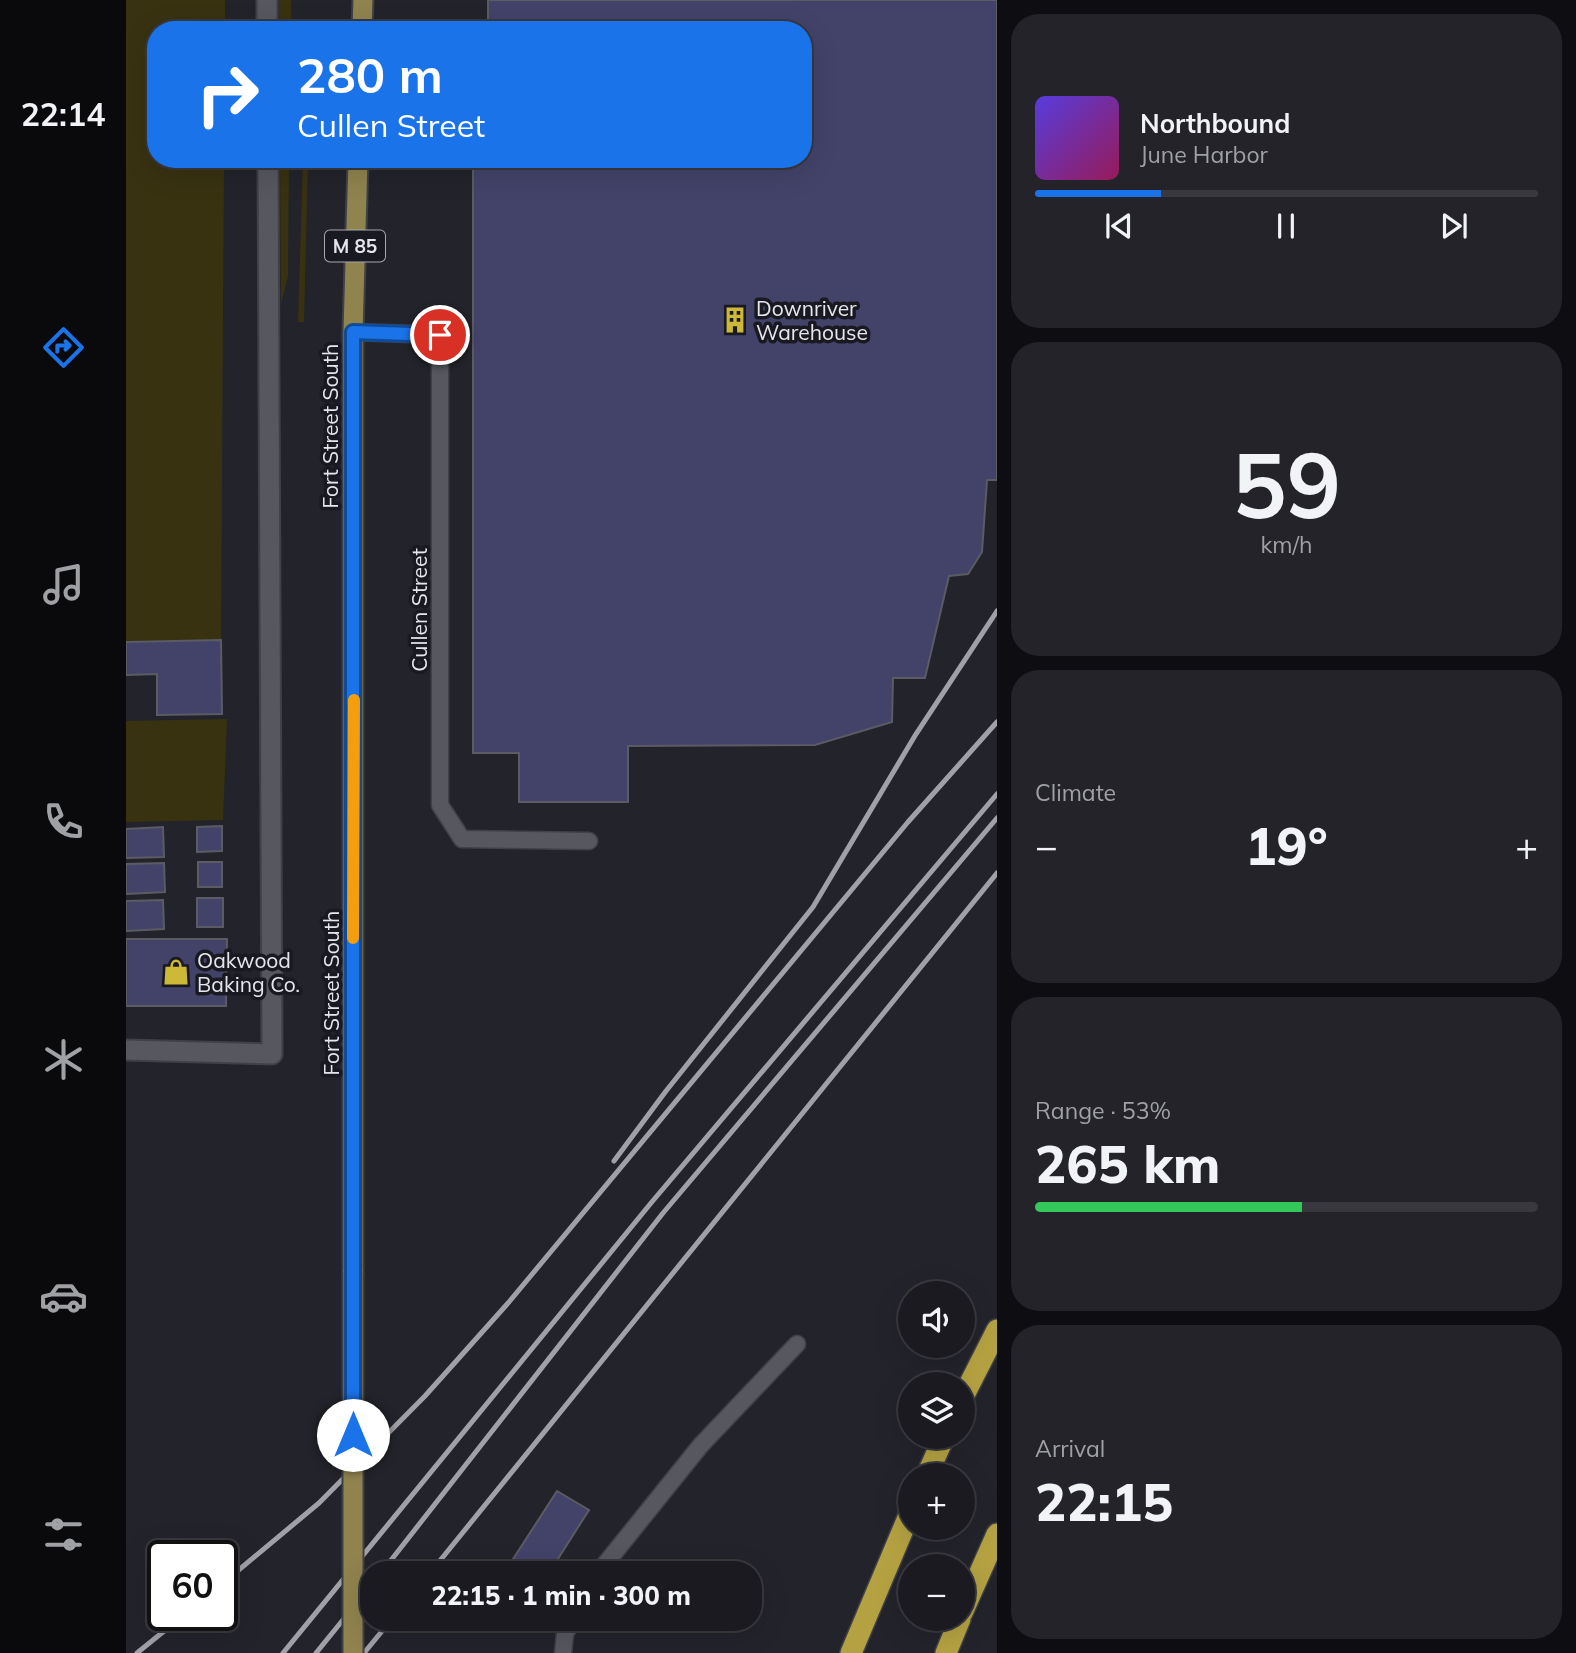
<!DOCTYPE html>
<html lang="en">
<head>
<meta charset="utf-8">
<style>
  :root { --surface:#1a1a20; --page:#232329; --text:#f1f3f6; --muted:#9fa1a5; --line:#38383e; --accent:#1a73e8 }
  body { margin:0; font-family:Mulish,sans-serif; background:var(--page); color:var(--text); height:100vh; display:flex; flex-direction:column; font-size:26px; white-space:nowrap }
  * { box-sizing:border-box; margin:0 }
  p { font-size:23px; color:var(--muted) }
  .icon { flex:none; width:38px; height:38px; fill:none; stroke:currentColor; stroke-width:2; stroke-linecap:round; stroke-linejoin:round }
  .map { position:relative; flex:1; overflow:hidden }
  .drawer { display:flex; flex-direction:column; gap:14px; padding:14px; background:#0e0e12; width:579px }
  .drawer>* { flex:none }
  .banner { position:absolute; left:21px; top:21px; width:665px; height:147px; border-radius:28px; box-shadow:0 7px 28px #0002,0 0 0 2px var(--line); background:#1a73e8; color:#fff; overflow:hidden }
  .fabs { position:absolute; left:772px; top:1281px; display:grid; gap:14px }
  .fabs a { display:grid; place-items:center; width:77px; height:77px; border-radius:50%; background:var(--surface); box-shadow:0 7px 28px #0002,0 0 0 2px var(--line); font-size:35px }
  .speed { position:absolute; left:21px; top:1540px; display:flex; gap:14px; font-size:35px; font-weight:700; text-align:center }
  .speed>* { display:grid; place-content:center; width:91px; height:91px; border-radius:50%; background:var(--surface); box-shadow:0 7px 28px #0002,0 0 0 2px var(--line); line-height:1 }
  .speed .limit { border:4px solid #111; border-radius:10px; background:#fff; color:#111 }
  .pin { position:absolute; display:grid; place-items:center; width:60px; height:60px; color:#fff; margin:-30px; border:4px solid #fff; border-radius:50%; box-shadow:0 2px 7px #0007 }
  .me { position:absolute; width:77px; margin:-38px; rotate:0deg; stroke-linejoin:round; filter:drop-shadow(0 0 5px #0008) }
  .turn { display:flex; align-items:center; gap:24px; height:147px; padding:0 35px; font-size:32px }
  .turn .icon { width:91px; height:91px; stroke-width:2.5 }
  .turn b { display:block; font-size:49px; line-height:60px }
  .big { font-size:52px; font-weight:800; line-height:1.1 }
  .drawer .card { flex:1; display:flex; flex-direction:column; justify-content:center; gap:10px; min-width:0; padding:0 24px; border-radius:28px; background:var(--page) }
  .drawer .dial { align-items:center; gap:0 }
  .dial b { font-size:91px; line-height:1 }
  .song { display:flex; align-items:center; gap:21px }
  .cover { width:84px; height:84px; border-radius:10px; background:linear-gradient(135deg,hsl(250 70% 55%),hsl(330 70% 35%)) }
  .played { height:7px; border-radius:4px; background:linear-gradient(90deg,var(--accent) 25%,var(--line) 25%) }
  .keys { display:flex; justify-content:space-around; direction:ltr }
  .heat { display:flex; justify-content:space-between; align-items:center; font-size:38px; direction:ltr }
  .charge { height:10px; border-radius:5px; background:linear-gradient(90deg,#34c759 53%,var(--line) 0) }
  .trip { position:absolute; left:234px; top:1561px; width:402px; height:70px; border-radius:28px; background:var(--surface); box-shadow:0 7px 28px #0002,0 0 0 2px var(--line); font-weight:800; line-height:70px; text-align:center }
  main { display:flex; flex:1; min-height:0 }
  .tab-bar { display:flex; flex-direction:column; width:126px; justify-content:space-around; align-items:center; background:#0a0a0d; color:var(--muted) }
  .tab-bar .icon { width:49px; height:49px }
  .tab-bar .on { color:var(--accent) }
  .tab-bar b { font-size:32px; color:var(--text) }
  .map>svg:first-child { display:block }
</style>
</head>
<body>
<main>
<nav class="tab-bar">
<b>22:14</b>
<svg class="icon on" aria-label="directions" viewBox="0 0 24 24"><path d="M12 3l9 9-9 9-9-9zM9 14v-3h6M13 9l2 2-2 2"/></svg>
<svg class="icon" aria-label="music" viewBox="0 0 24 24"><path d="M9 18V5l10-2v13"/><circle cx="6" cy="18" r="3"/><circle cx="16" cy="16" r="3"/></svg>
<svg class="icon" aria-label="phone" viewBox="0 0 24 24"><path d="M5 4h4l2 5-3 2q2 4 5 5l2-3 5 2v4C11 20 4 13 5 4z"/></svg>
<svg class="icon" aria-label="climate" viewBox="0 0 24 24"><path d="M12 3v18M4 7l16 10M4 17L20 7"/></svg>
<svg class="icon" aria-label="car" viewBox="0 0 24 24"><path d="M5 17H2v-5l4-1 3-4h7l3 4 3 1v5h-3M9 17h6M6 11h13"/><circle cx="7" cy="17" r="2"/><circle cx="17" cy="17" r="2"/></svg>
<svg class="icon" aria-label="filters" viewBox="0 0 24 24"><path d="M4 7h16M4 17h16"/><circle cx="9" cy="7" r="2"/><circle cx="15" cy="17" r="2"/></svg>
</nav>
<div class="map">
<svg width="871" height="1653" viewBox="0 0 871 1653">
  <rect width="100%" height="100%" fill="#23232b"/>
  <path fill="#383211" d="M0,0H99V30H30V159H98L95,640L0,641Z
    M153,0H165V30H153Z
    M154,159H163L162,276L155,304Z
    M177,159H182L178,322H172Z
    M101,719L97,820L0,822V721Z"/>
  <path fill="#43436a" stroke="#5b5b64" stroke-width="2" d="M362,0H871V480H861L856,552L842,574L823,576L799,678H767L766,722L689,745L502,746V802H393V753H347V159H677V30H362Z
    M95,640L96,714L31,715V674L0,675V642Z
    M96,826V851L71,852V827Z
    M37,827L38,857L0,858V829Z
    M72,862H96V887H72Z
    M38,863L39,892L0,894V864Z
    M71,898H97V927H71Z
    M37,900L38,929L0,931V901Z
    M0,939H101L100,1006H0Z
    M431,1491L463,1510L423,1573H378Z"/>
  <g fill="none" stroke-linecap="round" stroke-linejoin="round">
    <g stroke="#404047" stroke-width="19">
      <path id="service" d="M227,332L314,335V805L336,839L463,841
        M472,1573L575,1445L671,1344
        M437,1653L439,1634L447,1619"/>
    </g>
    <g stroke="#404047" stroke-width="23">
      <path id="minor" d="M141,0V30
        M0,1050L146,1054L142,159"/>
    </g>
    <g stroke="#404047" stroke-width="23">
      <path id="primary" d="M236,30L237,0
        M227,1272V332L232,159"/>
    </g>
    <g stroke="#404047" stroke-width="24">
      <path id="motorway" d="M836,1399L871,1330
        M801,1475L818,1437
        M836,1613L871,1534
        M725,1653L784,1513
        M820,1653L834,1619"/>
    </g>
    <use href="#service" stroke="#575760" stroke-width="16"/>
    <use href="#minor" stroke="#575760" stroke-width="19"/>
    <use href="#primary" stroke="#8f844e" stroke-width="19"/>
    <use href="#motorway" stroke="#b4a242" stroke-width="21"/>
    <path stroke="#a0a0a7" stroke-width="5" d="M488,1161L540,1091L687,907L790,734L871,611
      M255,1573L537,1213L871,818
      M304,1573L871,873
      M96,1584L193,1503L299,1396L383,1302L782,822L871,722
      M11,1653L58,1615
      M157,1653L525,1203L871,794
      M190,1653L247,1583
      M238,1653L266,1619"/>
    <g stroke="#404047" stroke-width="23" stroke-linecap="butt">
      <path id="primary-bridge" d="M227,1653V1272"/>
    </g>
    <use href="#primary-bridge" stroke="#8f844e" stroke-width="19"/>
  </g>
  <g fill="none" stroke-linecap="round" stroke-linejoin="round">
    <g stroke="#114b97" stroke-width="18">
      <path id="route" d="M227,1435V332L314,335"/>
    </g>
    <use href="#route" stroke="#1a73e8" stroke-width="12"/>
    <path stroke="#f59e0b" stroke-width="12" d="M227,938L228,700"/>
  </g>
  <defs>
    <g id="building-bare" transform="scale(2.1)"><path d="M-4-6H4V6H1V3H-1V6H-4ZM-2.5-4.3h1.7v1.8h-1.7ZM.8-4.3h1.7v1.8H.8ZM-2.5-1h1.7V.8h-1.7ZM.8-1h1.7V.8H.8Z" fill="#ceb837" stroke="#191a21" stroke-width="2.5" paint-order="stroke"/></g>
    <g id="shop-bare" transform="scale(2.1)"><path d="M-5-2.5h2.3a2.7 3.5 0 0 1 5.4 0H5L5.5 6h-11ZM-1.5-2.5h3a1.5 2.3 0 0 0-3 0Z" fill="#ceb837" stroke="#191a21" stroke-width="2.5" paint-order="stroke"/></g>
  </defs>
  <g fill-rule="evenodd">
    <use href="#building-bare" x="609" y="320"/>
    <use href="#shop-bare" x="50" y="972"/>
  </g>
  <g text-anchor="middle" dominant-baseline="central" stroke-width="7" stroke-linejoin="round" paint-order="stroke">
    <rect fill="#191a21" stroke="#a8a8ae" stroke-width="2" x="199" y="230.5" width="60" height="31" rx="5"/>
    <g font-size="19" font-weight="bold" fill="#e5e5eb">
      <text x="229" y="246">M 85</text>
    </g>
    <g font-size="21" fill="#e5e5eb" stroke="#191a21" text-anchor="start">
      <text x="630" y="308">Downriver<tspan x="630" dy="24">Warehouse</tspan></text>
      <text x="71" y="960">Oakwood<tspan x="71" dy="24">Baking Co.</tspan></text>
    </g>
    <g font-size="21" fill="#e5e5eb" stroke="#191a21">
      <text transform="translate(204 426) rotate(-90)">Fort Street South</text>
      <text transform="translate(293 610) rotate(-90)">Cullen Street</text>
      <text transform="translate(205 993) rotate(-90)">Fort Street South</text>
    </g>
  </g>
</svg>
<div class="fabs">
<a><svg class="icon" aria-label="sound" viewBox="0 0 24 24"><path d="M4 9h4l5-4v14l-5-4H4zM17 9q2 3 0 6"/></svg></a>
<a><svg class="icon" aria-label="layers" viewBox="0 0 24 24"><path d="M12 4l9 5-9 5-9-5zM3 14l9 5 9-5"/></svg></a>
<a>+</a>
<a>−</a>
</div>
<div class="speed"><div class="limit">60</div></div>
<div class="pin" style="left:314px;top:335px;background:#d93025"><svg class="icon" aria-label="arrive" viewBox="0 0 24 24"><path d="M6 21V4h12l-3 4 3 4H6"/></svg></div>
<svg class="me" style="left:227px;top:1435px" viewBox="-20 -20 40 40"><circle r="19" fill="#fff"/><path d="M0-13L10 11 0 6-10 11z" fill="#1a73e8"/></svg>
<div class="trip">22:15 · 1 min · 300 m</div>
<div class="banner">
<div class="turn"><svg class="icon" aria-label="right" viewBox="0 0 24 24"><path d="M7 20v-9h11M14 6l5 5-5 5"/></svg><div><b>280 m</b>Cullen Street</div></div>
</div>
</div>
<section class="drawer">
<div class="card">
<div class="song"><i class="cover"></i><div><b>Northbound</b><p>June Harbor</p></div></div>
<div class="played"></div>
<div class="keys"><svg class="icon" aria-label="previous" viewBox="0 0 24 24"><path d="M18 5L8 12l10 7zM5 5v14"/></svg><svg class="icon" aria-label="pause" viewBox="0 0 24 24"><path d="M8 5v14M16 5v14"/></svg><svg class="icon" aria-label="next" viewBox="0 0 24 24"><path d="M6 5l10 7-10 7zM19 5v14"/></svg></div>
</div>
<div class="card dial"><b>59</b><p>km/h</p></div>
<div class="card"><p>Climate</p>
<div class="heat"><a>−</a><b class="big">19°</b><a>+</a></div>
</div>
<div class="card"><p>Range · 53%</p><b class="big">265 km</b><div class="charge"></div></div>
<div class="card"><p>Arrival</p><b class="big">22:15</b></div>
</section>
</main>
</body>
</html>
